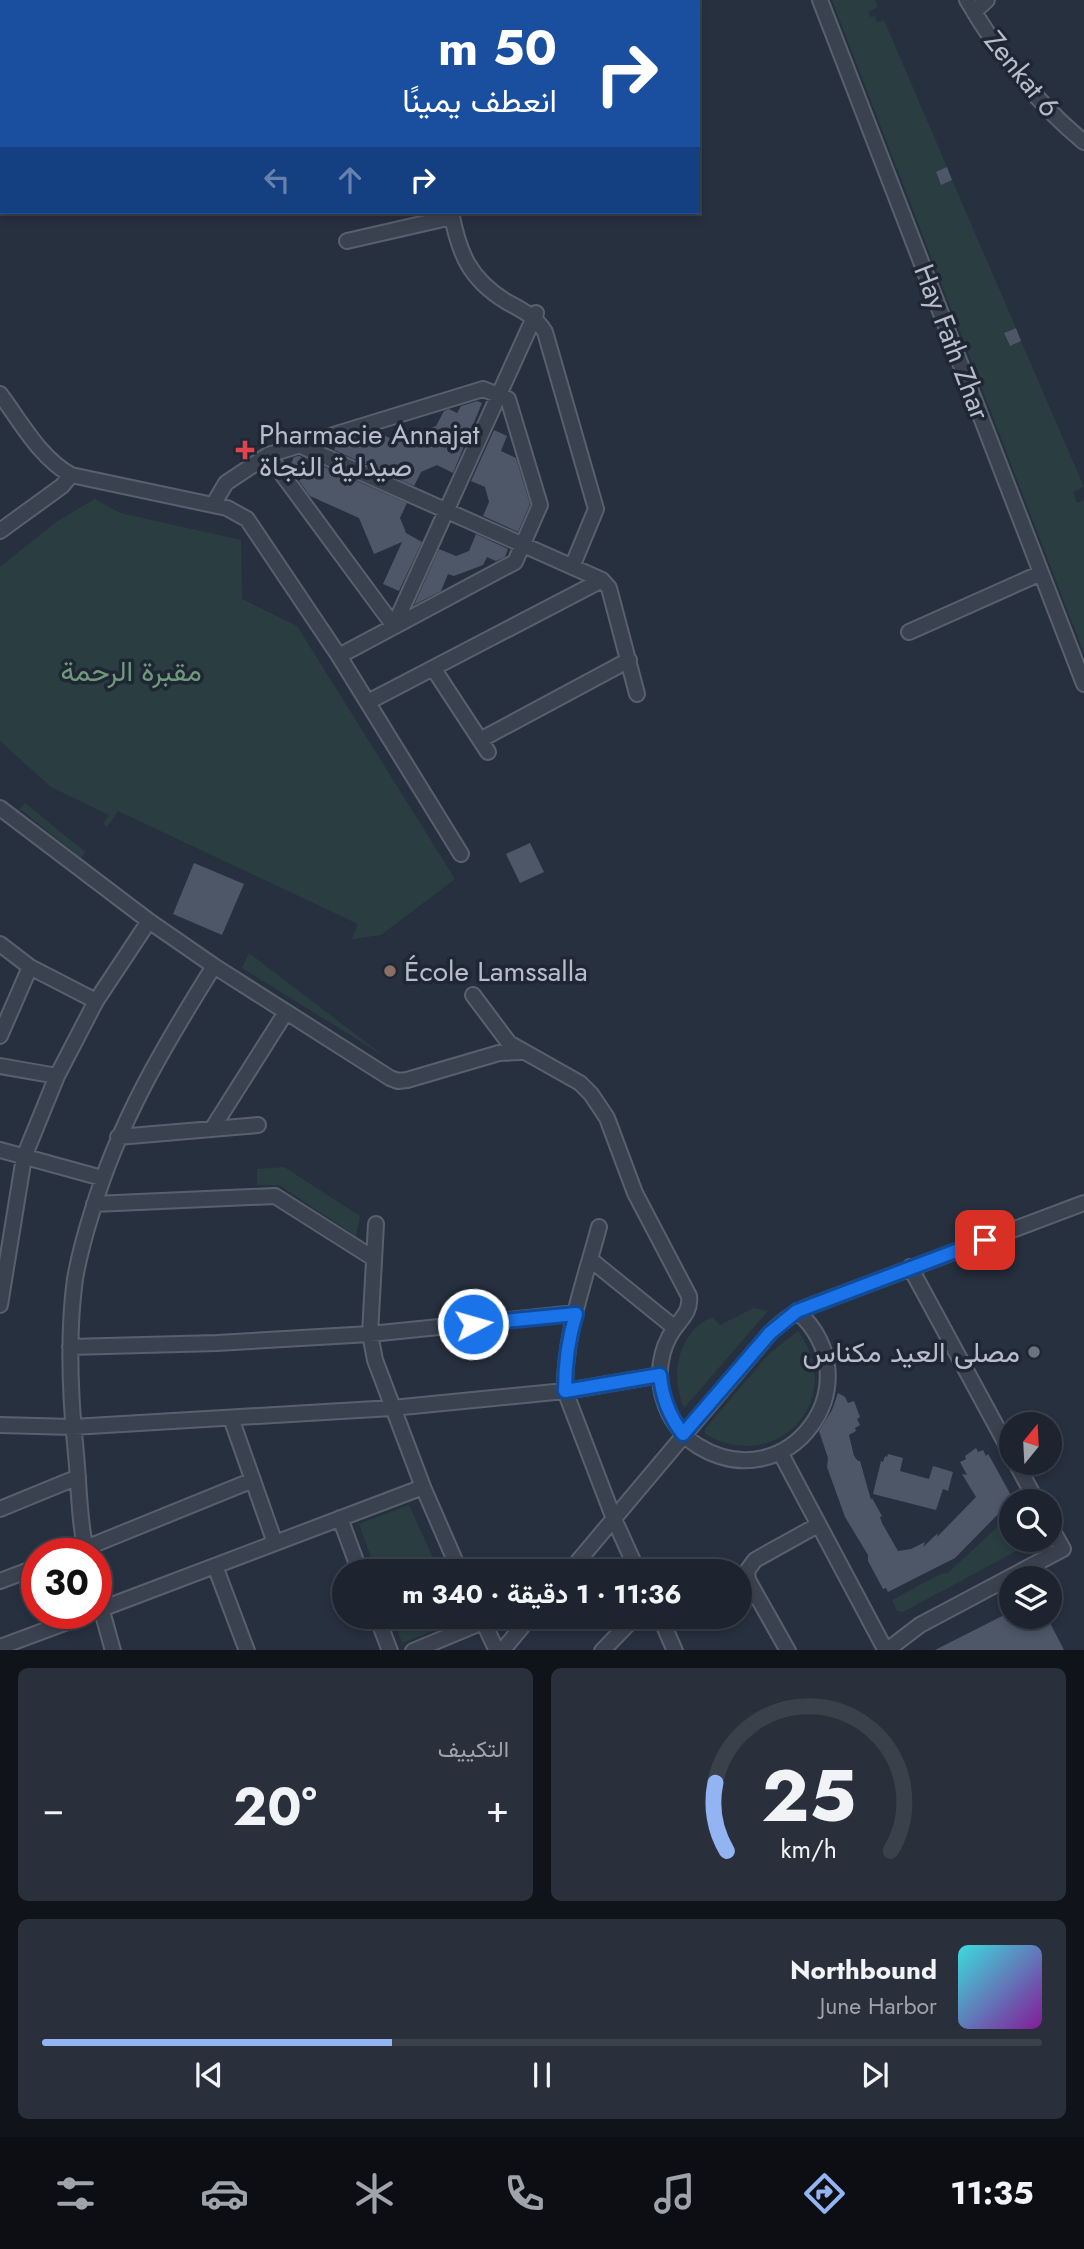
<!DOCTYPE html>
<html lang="ar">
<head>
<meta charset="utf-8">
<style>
  :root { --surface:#1d242f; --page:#2a303b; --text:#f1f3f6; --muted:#a0a4aa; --line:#3b414b; --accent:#93b4f3 }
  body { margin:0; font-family:Jost,Vazirmatn,sans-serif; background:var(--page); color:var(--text); direction:rtl; height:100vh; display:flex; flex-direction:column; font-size:26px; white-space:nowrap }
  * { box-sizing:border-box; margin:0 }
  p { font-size:23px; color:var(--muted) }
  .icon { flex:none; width:38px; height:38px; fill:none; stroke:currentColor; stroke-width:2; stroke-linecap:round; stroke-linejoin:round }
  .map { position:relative; height:1650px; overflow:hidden; direction:ltr }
  .drawer { display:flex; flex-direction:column; gap:18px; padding:18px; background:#10141a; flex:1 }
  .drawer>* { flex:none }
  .banner { position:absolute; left:0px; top:0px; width:700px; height:214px; box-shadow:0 4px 10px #0003,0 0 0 2px var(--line); direction:rtl; background:#1a4fa0; color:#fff; overflow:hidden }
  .needle { width:46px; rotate:18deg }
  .buttons { position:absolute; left:999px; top:1412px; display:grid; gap:14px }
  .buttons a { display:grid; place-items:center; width:63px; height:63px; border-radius:50%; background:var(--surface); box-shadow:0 4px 10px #0003,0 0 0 2px var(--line); font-size:35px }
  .speed { position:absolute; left:21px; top:1538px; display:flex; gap:14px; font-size:35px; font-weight:700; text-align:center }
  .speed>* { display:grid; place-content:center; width:91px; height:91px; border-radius:50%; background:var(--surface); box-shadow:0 4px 10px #0003,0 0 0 2px var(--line); line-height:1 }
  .speed .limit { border:10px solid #d22; background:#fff; color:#111 }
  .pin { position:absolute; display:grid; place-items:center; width:60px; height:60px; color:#fff; margin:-30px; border-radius:14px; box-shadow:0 4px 10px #0006 }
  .me { position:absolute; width:77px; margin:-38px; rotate:84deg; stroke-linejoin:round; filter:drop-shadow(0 0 5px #0008) }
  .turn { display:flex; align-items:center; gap:24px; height:147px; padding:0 28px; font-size:32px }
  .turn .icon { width:91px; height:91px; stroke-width:2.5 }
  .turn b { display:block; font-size:49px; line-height:60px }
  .lanes { display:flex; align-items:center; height:66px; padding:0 28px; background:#0003; justify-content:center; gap:35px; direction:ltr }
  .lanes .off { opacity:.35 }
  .big { font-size:52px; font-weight:700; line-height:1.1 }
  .drawer .card { flex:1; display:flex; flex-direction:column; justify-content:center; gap:10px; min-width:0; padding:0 24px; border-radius:10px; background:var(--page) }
  .drawer .dial { align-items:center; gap:0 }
  .dial svg { height:182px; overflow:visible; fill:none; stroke:var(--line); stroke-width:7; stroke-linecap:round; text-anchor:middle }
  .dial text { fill:var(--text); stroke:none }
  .song { display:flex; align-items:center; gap:21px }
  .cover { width:84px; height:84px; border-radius:10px; background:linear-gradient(135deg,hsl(180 70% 55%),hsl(290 70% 35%)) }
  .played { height:7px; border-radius:4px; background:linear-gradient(90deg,var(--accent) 35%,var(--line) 35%) }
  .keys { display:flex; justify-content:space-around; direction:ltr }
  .heat { display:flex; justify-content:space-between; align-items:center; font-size:38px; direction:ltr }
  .drawer .tiles { flex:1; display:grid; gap:18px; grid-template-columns:1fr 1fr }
  .card:last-child { grid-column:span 2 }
  .trip { position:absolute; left:332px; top:1559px; width:420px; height:70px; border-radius:35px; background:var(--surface); box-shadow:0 4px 10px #0003,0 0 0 2px var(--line); font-weight:700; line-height:70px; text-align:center; direction:rtl }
  .menu { display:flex; height:112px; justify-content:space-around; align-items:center; background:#0c0e13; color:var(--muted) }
  .menu .icon { width:49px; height:49px }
  .menu .active { color:var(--accent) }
  .menu b { font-size:32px; color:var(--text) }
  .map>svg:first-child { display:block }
</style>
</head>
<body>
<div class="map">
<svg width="1084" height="1651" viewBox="0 0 1084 1651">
  <rect width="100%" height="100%" fill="#27303f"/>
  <path fill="#2a3e41" d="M832,0H875L878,7L868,12L870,17L875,16L877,22L884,20L947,167L936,173L941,184L952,180L1016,328L1004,333L1009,345L1021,341L1084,487L1073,492L1077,503L1084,500V653Z
    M95,499L120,513L241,540L242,599L297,626L455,879L381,935L352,939L358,924L118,811L107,827L103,824L109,815L51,787L0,741V567L56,522Z
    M25,803L85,852L81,858L20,809Z
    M249,953L384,1056L242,968Z
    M284,1167L360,1216L356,1236L279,1185H257V1169Z
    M754,1308L768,1311L684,1408C670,1376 677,1333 712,1317L720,1325Z
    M798,1331C848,1399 777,1476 705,1434V1429L770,1353Z
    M409,1505L439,1571H376L359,1524Z
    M1011,1514L1012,1540L1035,1541L903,1612L897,1611L892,1600L940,1574L948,1573Z
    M392,1617H460L461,1620L402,1643Z"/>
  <path fill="#4d5768" d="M947,167L952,180L941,185L936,172Z
    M1016,328L1021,341L1010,346L1004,333Z
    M477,401L482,403L453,473L437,465L421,472L414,486L334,450L337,444L351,440L355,441L356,438L377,432L394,440L436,426L444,411L449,409L457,413L461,406Z
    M494,430L507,436L501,451L516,458L530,504L518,532L483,516L489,502L485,487L471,481Z
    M299,456L407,503L400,518L403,525L406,533L422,542L399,591L383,584L402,542L374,554L359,518L310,496L299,481L303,474L289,468L294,457Z
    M476,534L508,549L505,557L496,561L487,557L483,565L454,576L448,574L441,591L414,605L439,549L456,556L469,551Z
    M530,843L544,872L520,883L506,854Z
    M194,863L244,884L222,935L173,914Z
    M838,1393L845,1397L848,1403L854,1401L860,1417L857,1419L860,1425L855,1428L856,1431L849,1435L854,1456L858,1461H860L871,1500L872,1498L882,1516L880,1517L882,1523L898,1551L911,1549L925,1542L923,1547L938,1533L937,1537L938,1536L976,1497L962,1474L967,1475L960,1462L966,1459L965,1456L976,1448L978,1452L983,1450L986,1456L988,1454L991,1459L1013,1499L955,1558L888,1592L886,1588L883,1589L868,1561V1555L845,1517L827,1467L828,1458L819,1431L832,1410Z
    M888,1454L903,1458L900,1471L929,1479L933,1466L953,1472L948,1491L943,1489L936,1510L873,1494L881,1461L883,1462L885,1456L887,1457Z
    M1012,1611V1617H1047L1064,1650H935Z"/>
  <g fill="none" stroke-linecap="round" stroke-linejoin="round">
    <g stroke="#59606d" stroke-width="18">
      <path id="minor" d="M160,0V2
        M412,0V2
        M820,0L1084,684
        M967,0C998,53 1036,103 1084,142
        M185,2L190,0
        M974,12L987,0
        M451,212C459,253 469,279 507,302C522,310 536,317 545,332L596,509L572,567
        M347,241L452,217
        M0,394C21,422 40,458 71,475L227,508L247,519L339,656L461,854
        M299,445L602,580L609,588L637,694
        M268,455L394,626L536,313
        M213,505L226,483L268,455L483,389L508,399L540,505L515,562L339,656
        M0,531L62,486L71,475
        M909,632L1041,573
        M433,668L488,752
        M368,702L602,580
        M480,740L629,660
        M0,808L149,921L214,966L390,1078L398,1081L407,1080L499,1053L521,1052
        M0,944L30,967L96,1001
        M473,995L509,1043L580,1083L591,1094L607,1118L635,1193L689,1296C691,1311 682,1318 674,1329C660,1349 656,1376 664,1400C669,1418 682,1436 698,1446C788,1501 876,1383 797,1311
        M0,1036L30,967
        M0,1066L57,1076
        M212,1129L286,1012
        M118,1137L258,1125
        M0,1150L102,1178
        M94,1204L275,1196L373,1258
        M376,1224L370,1334L375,1360L423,1487L460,1572
        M599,1227C585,1280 564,1335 565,1391L614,1519L638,1572
        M591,1260L675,1328
        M910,1267L1012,1455
        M0,1305L24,1157L57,1076L96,1001L149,921
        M70,1347L217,1343L370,1334L576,1313
        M231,1418L275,1543
        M0,1425L73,1427L392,1408L565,1391L660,1375
        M780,1452L886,1651
        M1016,1463L1037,1502
        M0,1509L78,1477
        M340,1518L360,1572
        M71,1554L253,1480
        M87,1554C79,1526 79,1484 76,1454C70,1396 67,1337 75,1279C79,1256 85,1234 92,1212C119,1121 164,1046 214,966
        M215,1566L247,1651
        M569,1572L770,1333C783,1321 794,1312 810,1306L1084,1203
        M0,1581L37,1567
        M96,1589L113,1651
        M96,1611L423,1487
        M377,1617L390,1651
        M481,1617L497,1651
        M660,1617L675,1651
        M0,1647L89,1614
        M413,1651L483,1622
        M502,1651L530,1617
        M602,1651L635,1617
        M788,1651L748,1580L747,1571L755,1560L818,1525
        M886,1651L920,1625L1063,1549L1050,1526"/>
    </g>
    <use href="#minor" stroke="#3b424f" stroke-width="14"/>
  </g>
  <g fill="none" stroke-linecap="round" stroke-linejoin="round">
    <g stroke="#114b97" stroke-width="18">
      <path id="route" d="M473,1324L576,1314C568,1339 565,1365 565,1391L660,1375C662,1398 669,1416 683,1434L770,1333L797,1311L985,1240"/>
    </g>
    <use href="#route" stroke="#1a73e8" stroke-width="12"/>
  </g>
  <path fill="#e0444e" stroke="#202734" stroke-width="2.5" d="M241.5 439.5h7v7h7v7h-7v7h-7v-7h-7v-7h7z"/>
  <circle fill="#8d6e63" stroke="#202734" stroke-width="2.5" cx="390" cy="971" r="7"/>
  <circle fill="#6b7280" stroke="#202734" stroke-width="2.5" cx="1034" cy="1352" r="7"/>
  <g text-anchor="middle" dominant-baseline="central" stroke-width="7" stroke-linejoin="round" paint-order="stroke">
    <g font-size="28" fill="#b7bdca" stroke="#202734">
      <text transform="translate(1022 74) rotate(51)">Zenkat 6</text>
      <text transform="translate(952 342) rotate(69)">Hay Fath Zhar</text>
    </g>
    <g font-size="28" fill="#b7bdca" stroke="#202734" text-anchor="start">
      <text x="259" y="434">Pharmacie Annajat<tspan x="259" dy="32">صيدلية النجاة</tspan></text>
      <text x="404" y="971">École Lamssalla</text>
      <text x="1020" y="1352" text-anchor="end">مصلى العيد مكناس</text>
    </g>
    <g font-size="28" fill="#70997b" stroke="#202734">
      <text x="131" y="671">مقبرة الرحمة</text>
    </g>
  </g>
</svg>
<div class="buttons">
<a><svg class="needle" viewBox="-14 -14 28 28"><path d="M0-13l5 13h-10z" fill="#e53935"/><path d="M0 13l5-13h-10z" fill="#a0a4aa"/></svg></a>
<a><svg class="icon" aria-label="search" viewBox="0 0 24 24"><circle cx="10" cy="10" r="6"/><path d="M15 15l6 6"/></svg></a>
<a><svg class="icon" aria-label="layers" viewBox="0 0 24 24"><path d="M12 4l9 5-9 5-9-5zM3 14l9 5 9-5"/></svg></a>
</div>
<div class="speed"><div class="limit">30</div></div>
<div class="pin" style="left:985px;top:1240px;background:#d93025"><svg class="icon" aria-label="arrive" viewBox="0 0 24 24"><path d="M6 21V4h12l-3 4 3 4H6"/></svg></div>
<svg class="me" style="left:473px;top:1324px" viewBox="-20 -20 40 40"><circle r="17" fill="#1a73e8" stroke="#fff" stroke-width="3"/><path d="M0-11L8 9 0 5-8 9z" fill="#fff"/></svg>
<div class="trip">11:36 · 1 دقيقة · 340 m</div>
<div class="banner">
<div class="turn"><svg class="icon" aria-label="right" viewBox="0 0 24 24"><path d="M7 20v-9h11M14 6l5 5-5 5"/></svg><div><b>50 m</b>انعطف يمينًا</div></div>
<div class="lanes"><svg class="icon off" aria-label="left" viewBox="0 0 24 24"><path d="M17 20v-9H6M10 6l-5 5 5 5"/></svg><svg class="icon off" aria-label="ahead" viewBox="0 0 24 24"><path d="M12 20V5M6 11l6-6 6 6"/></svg><svg class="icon" aria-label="right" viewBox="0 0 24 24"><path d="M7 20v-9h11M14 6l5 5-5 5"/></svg></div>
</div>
</div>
<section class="drawer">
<div class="tiles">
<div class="card dial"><svg viewBox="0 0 100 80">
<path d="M14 69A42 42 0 1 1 86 69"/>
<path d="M14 69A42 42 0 0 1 9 39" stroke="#93b4f3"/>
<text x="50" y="56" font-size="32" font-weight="700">25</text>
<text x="50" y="72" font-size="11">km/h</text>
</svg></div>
<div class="card"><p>التكييف</p>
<div class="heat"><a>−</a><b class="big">20°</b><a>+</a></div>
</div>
<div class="card">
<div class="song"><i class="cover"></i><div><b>Northbound</b><p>June Harbor</p></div></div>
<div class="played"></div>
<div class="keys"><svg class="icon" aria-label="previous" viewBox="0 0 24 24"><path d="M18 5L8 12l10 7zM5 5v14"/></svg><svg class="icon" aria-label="pause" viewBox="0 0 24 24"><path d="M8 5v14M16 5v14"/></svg><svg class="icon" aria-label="next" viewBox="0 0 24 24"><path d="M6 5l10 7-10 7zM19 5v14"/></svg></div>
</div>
</div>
</section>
<nav class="menu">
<b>11:35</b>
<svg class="icon active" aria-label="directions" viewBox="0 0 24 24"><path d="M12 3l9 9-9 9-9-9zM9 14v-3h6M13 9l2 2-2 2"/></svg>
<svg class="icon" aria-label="music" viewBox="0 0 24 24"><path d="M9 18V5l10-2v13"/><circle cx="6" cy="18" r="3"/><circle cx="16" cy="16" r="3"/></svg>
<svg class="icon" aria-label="phone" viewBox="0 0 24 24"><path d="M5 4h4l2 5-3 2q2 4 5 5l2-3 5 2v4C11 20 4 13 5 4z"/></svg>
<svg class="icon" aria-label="climate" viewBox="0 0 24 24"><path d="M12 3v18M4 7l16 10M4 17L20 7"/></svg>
<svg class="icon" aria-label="car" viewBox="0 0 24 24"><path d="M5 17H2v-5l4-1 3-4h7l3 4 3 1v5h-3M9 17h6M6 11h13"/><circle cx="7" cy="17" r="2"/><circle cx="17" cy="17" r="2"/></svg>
<svg class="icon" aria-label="filters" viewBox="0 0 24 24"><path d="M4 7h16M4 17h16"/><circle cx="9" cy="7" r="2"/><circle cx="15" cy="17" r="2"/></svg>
</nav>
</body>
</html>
